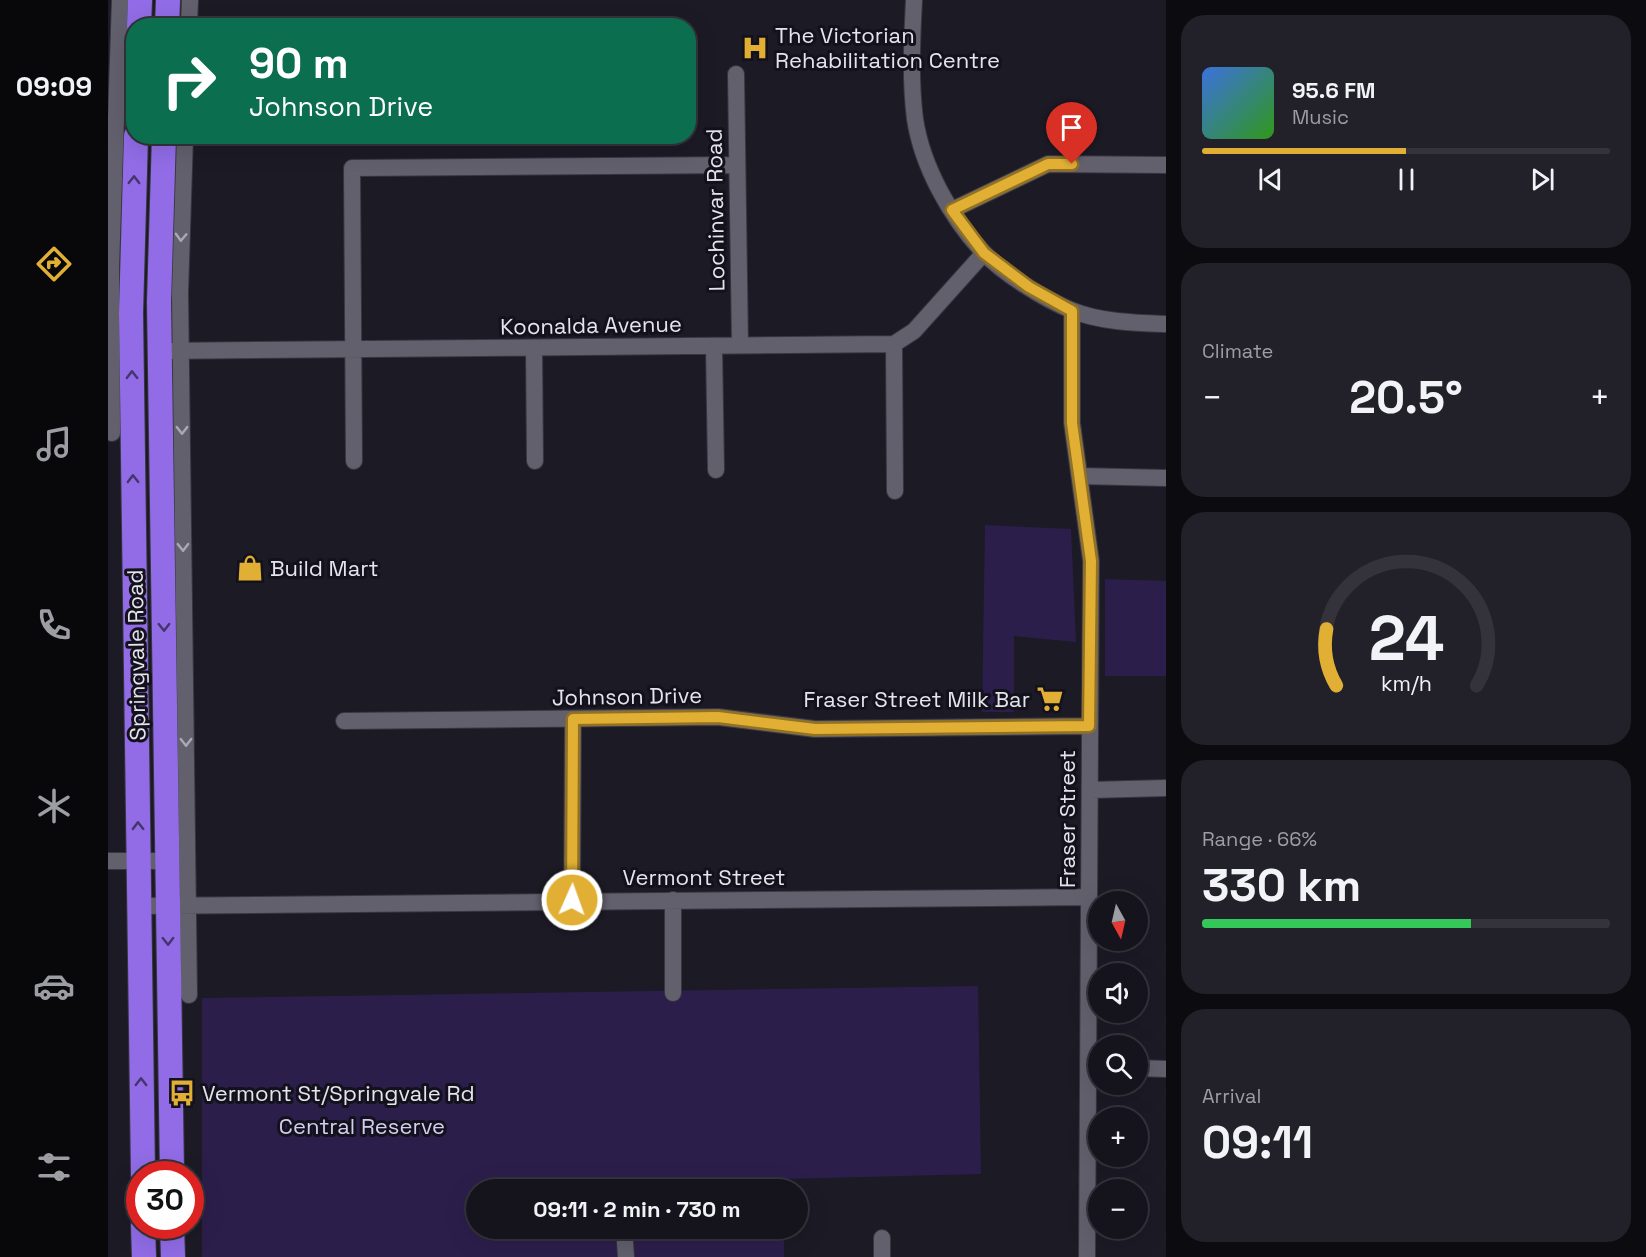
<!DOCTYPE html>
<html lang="en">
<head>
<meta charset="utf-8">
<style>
  :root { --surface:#15141c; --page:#222129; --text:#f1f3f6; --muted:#9d9ea3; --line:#34333b; --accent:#e1af34 }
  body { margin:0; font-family:"Space Grotesk",sans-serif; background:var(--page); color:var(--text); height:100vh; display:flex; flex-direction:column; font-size:22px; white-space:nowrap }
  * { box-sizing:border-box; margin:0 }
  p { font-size:20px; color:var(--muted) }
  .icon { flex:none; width:33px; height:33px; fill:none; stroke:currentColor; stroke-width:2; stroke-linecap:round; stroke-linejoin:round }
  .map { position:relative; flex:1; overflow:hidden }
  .panel { display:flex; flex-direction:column; gap:15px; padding:15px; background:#0c0b0f; width:480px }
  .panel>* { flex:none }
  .hud { position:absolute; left:18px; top:18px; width:570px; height:126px; border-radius:24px; box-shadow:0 6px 24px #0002,0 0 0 2px var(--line); background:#0b6e4f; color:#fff; overflow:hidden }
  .needle { width:39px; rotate:172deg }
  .buttons { position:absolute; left:980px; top:891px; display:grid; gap:12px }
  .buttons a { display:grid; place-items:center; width:60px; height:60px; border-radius:50%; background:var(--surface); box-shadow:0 6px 24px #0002,0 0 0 2px var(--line); font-size:30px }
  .speed { position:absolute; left:18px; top:1161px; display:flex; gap:12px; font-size:30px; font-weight:700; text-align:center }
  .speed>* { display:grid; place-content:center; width:78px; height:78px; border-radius:50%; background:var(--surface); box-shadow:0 6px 24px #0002,0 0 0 2px var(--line); line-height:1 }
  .speed .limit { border:9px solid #d22; background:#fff; color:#111 }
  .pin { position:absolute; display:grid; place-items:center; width:51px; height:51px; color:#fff; margin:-62px -26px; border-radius:50% 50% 50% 0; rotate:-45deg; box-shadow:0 0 6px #0007 }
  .pin .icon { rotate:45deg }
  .me { position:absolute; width:66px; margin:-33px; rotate:2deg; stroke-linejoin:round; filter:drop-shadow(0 0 4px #0008) }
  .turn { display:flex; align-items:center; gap:21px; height:126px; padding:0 24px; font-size:27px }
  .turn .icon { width:78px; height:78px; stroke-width:2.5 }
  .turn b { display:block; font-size:42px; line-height:51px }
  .big { font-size:45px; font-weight:700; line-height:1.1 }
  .panel .widget { flex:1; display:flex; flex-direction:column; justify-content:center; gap:9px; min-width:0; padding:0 21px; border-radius:24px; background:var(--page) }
  .panel .dial { align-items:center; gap:0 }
  .dial svg { height:156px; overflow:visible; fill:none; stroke:var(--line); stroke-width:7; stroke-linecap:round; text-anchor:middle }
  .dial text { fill:var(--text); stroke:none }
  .song { display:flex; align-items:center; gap:18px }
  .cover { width:72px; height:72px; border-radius:9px; background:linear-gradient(135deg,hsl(220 70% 55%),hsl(110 70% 35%)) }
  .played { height:6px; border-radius:3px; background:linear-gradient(90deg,var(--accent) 50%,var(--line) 50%) }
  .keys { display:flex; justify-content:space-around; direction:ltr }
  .heat { display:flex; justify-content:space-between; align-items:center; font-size:33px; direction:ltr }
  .charge { height:9px; border-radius:4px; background:linear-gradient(90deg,#34c759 66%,var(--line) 0) }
  .trip { position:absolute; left:358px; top:1179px; width:342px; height:60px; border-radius:30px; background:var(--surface); box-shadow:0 6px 24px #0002,0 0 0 2px var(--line); font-weight:700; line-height:60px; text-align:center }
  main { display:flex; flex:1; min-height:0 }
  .tab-bar { display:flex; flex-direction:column; width:108px; justify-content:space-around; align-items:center; background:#08080b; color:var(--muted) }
  .tab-bar .icon { width:42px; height:42px }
  .tab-bar .selected { color:var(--accent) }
  .tab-bar b { font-size:27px; color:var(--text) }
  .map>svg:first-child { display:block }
</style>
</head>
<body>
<main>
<nav class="tab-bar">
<b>09:09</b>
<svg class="icon selected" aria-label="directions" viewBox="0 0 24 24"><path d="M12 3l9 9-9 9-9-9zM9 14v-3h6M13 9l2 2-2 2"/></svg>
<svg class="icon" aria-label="music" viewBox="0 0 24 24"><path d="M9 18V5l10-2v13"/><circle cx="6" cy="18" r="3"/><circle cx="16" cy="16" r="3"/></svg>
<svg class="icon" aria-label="phone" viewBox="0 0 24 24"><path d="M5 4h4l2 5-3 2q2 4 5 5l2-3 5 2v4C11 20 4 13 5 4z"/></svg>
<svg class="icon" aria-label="climate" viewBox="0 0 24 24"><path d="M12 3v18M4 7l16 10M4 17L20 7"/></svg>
<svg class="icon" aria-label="car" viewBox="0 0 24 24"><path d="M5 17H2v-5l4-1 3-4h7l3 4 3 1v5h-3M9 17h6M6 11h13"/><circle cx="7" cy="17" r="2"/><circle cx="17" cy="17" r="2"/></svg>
<svg class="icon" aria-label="filters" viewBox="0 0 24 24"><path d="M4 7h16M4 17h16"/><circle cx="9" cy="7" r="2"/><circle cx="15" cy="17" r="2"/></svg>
</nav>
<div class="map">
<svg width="1058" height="1257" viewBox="0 0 1058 1257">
  <rect width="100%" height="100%" fill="#1c1a25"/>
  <path fill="#2c1e4b" d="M877,525L963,529L968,642L906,636V712H874Z
    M997,579L1058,581V676H997Z
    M870,986L873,1174L676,1179L675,1190H369V1228L676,1229V1257H94V998Z"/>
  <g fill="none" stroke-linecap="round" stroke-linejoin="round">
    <g stroke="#38363f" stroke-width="18">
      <path id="minor" d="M806,0C804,39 802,80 807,119C814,166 843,218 875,252C896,274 936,299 963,310C991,322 1028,323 1058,324
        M81,26L82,0
        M628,74L632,345
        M77,136L72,293L81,995
        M844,210L940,164L1058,165
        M964,311V423L983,561L979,1257
        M786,344L787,491
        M606,346L608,470
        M426,348L427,461
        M52,351L786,344L806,331L876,253
        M4,433L3,267L12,0
        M246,461L244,168L628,165
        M972,476L1058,478
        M236,721L610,717L707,729L981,726
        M982,790L1058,788
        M0,861H59
        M464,900L465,719
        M565,900V993
        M31,906L981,897
        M1029,1068L1058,1069
        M774,1238V1257
        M517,1242L518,1257"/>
    </g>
    <g stroke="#38363f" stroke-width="26">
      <path id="highway" d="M31,26L32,0
        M59,26L60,0
        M28,136L23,313L35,1174
        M56,136L51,302L64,1174
        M35,1226L36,1257
        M64,1226L65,1257"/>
    </g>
    <use href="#minor" stroke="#63606e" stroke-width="16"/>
    <use href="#highway" stroke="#916ce6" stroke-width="24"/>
  </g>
  <defs><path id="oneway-chevron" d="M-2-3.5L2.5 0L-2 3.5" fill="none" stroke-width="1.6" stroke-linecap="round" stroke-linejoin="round" transform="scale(1.5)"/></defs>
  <g stroke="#45356d">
    <use href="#oneway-chevron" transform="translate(26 180) rotate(-89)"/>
    <use href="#oneway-chevron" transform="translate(24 375) rotate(-91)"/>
    <use href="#oneway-chevron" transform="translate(25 479) rotate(-91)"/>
    <use href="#oneway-chevron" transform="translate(56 627) rotate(89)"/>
    <use href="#oneway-chevron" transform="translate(30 826) rotate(-91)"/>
    <use href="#oneway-chevron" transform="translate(60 941) rotate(89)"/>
    <use href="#oneway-chevron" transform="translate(33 1082) rotate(-90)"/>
  </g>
  <g stroke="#aaa9b3">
    <use href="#oneway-chevron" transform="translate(73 237) rotate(92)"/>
    <use href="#oneway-chevron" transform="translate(74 430) rotate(90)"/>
    <use href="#oneway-chevron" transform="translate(75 547) rotate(89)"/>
    <use href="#oneway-chevron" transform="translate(78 742) rotate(89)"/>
  </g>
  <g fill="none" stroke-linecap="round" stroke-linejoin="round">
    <g stroke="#927222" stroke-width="15">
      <path id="route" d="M464,900L465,719L610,717L707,729L981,726L983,561L964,423V311L921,287L876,253L844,210L940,164H964"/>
    </g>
    <use href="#route" stroke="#e1af34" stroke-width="10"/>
  </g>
  <defs>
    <g id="hospital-bare" transform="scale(2.07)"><path d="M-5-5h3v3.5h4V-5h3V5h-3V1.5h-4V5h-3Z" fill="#e1af34" stroke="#13111c" stroke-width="2.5" paint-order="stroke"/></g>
    <g id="shop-bare" transform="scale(2.07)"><path d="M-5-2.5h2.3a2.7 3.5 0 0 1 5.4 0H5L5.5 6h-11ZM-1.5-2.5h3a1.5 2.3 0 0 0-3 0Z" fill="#e1af34" stroke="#13111c" stroke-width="2.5" paint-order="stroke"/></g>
    <g id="supermarket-bare" transform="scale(2.07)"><path d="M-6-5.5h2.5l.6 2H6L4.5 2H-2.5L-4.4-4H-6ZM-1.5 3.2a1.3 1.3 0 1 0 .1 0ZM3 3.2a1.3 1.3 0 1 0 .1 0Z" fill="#e1af34" stroke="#13111c" stroke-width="2.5" paint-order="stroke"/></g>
    <g id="bus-bare" transform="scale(2.07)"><path d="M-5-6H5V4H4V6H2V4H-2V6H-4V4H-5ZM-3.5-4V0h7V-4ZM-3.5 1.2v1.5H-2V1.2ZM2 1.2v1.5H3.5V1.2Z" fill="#e1af34" stroke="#13111c" stroke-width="2.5" paint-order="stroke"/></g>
  </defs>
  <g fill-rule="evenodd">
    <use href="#hospital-bare" x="647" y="48"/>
    <use href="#shop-bare" x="142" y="568"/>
    <use href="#supermarket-bare" x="942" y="699"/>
    <use href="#bus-bare" x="74" y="1093"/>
  </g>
  <g text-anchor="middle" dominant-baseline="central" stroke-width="6" stroke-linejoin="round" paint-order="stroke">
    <g font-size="22" fill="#e5e4ec" stroke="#13111c" text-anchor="start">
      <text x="667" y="35">The Victorian<tspan x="667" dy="25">Rehabilitation Centre</tspan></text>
      <text x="162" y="568">Build Mart</text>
      <text x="922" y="699" text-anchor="end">Fraser Street Milk Bar</text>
      <text x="94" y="1093">Vermont St/Springvale Rd</text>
    </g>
    <g font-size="22" fill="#e5e4ec" stroke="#13111c">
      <text transform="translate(607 210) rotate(-91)">Lochinvar Road</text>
      <text transform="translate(483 325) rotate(-1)">Koonalda Avenue</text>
      <text transform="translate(28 655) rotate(-91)">Springvale Road</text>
      <text transform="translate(519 696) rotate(-1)">Johnson Drive</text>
      <text transform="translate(959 819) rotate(-90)">Fraser Street</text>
      <text x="596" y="877">Vermont Street</text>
    </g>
    <g font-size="22" fill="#d4cdf1" stroke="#13111c">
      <text x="254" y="1126">Central Reserve</text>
    </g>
  </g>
</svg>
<div class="buttons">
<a><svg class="needle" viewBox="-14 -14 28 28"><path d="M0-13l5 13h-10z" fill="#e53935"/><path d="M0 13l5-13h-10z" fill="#9d9ea3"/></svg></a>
<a><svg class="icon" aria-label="sound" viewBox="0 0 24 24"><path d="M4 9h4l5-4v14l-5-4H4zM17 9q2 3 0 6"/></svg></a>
<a><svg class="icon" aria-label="search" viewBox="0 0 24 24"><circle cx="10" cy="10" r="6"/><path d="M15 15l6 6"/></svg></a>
<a>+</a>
<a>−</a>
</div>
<div class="speed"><div class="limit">30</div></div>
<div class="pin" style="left:964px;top:164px;background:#d93025"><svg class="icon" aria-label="arrive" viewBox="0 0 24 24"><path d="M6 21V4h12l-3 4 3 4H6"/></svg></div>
<svg class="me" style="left:464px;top:900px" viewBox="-20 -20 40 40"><circle r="17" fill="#e1af34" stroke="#fff" stroke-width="3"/><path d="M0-11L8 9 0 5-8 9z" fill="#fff"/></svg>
<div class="trip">09:11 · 2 min · 730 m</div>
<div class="hud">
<div class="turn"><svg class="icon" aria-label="right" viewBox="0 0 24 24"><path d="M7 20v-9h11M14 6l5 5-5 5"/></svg><div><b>90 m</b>Johnson Drive</div></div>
</div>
</div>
<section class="panel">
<div class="widget">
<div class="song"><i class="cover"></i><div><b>95.6 FM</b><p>Music</p></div></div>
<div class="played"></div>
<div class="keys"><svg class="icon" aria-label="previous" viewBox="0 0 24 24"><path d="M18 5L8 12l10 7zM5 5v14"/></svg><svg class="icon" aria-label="pause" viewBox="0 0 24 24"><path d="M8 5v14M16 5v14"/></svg><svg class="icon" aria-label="next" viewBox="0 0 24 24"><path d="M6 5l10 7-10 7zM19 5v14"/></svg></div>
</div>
<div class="widget"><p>Climate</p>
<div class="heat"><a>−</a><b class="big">20.5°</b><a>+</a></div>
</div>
<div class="widget dial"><svg viewBox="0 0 100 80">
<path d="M14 69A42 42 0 1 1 86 69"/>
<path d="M14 69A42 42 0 0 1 9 40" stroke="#e1af34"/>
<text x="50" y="56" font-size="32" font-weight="700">24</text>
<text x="50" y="72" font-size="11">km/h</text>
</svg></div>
<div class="widget"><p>Range · 66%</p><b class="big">330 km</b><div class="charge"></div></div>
<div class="widget"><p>Arrival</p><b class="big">09:11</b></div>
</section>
</main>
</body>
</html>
